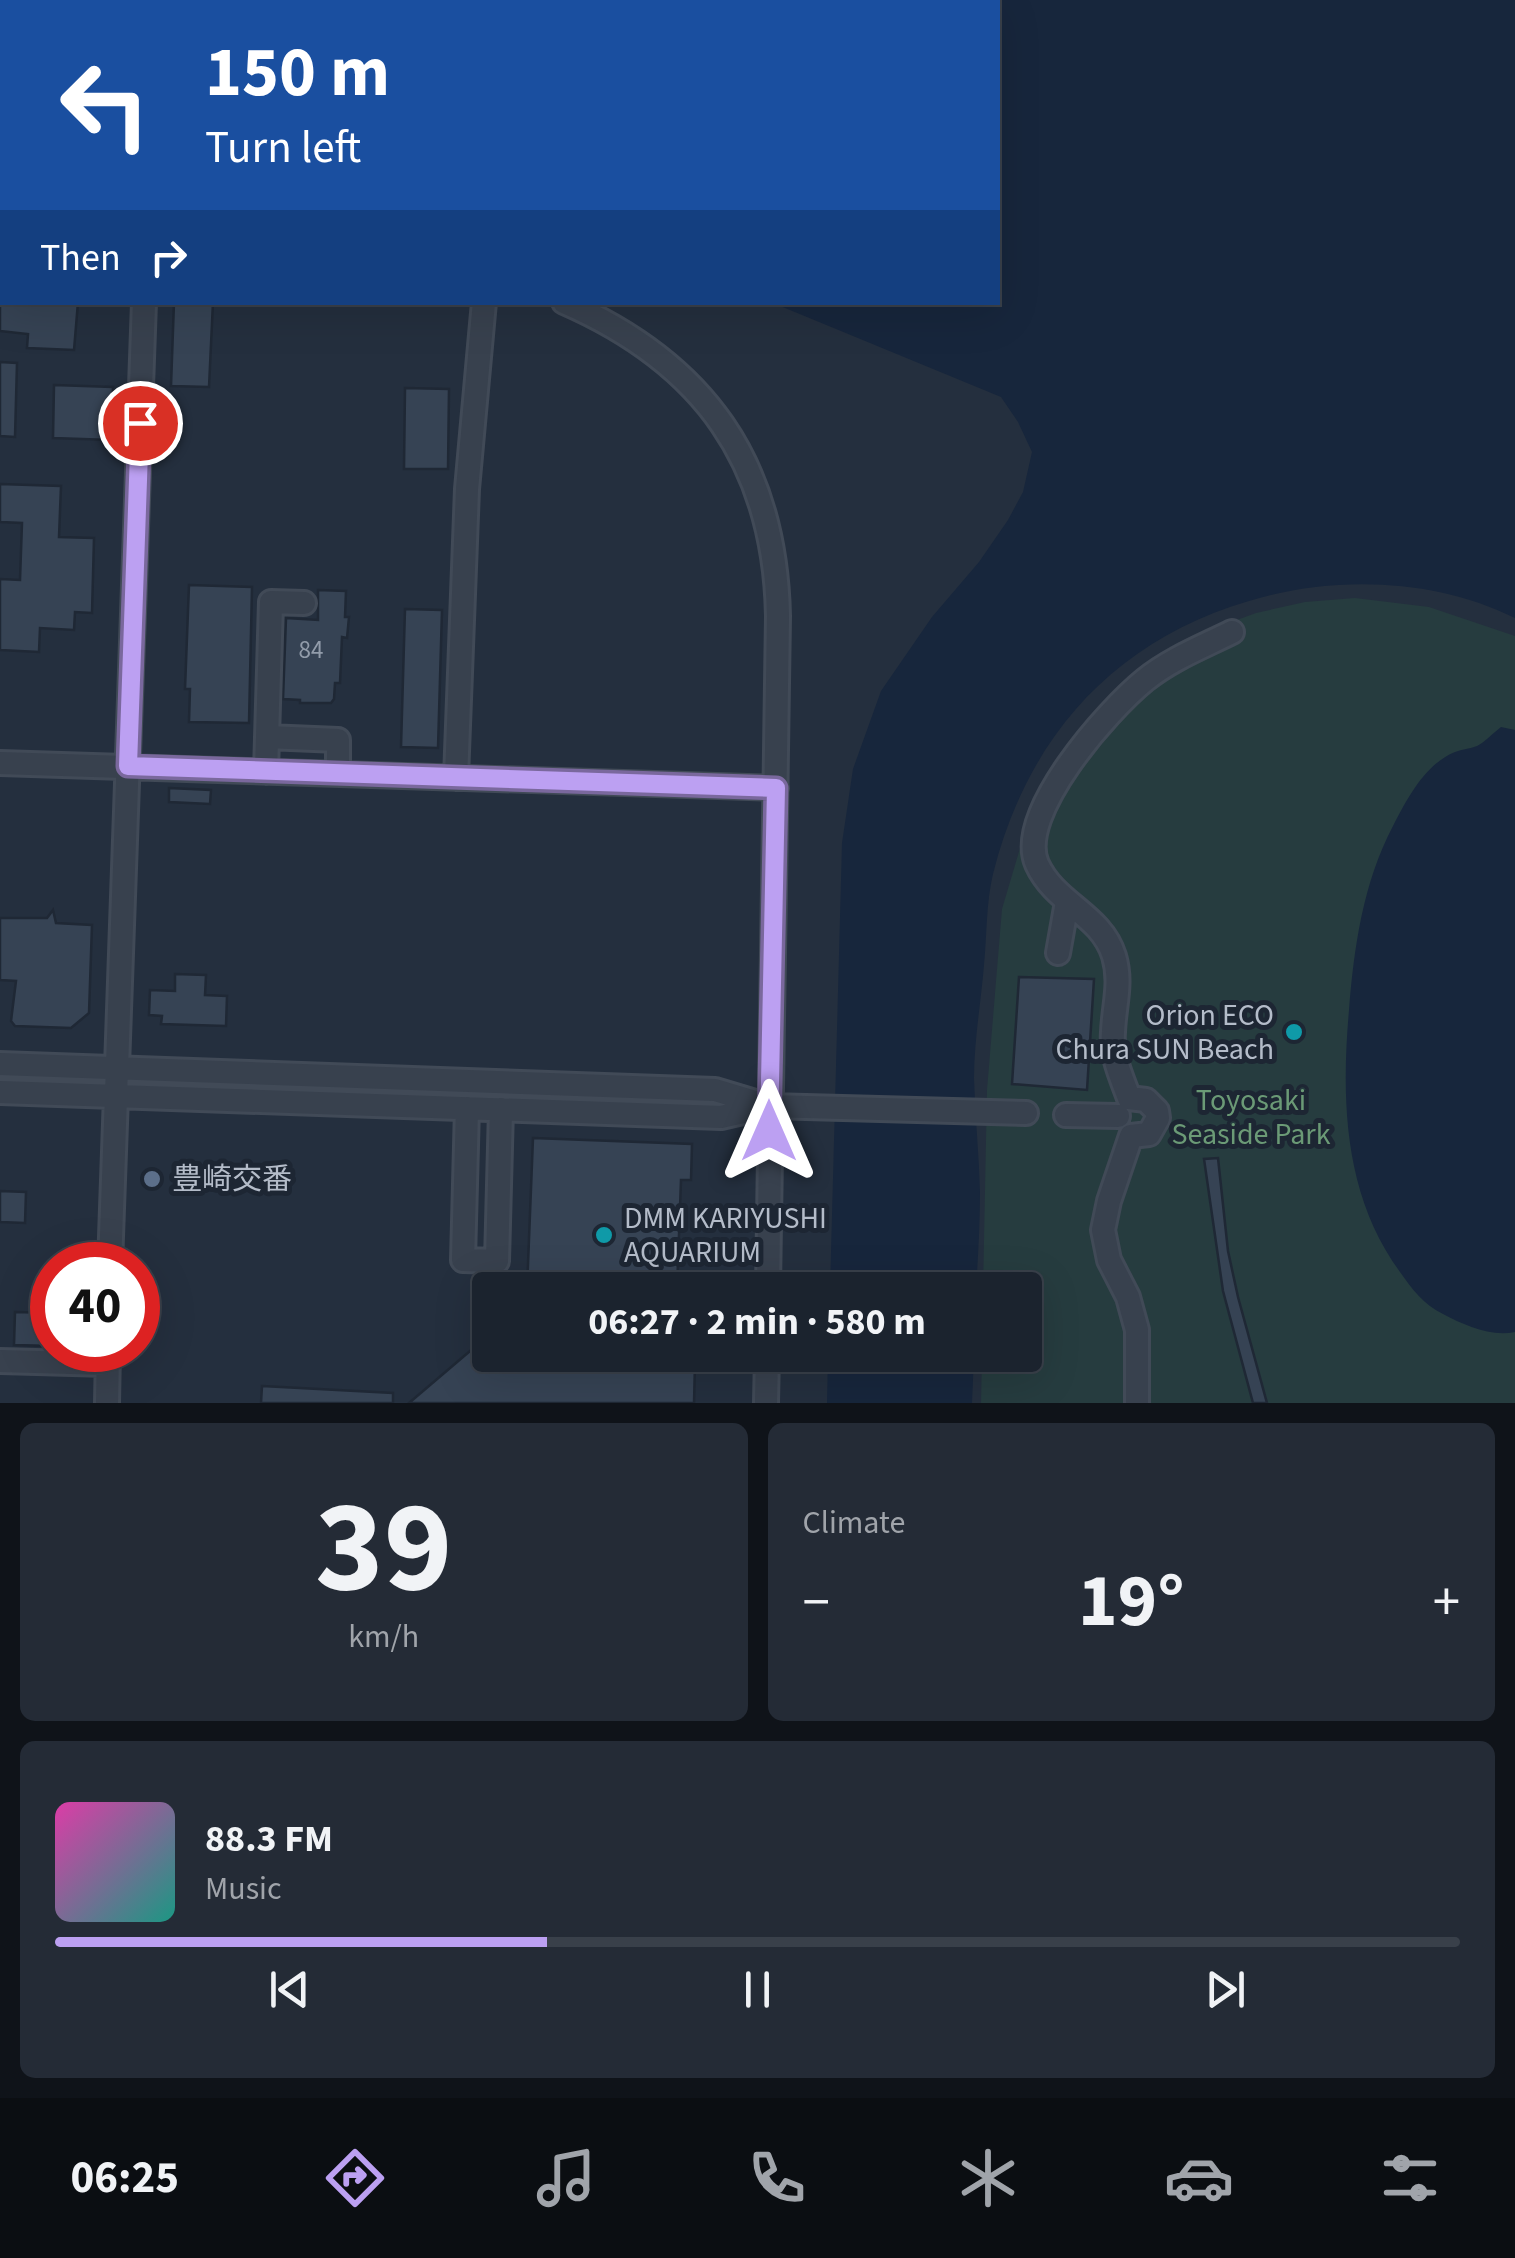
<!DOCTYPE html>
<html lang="en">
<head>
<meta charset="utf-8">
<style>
  :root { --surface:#1b232e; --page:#242b36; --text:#f1f3f6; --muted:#a0a4aa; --line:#39404a; --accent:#bca0f2 }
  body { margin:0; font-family:"Source Sans 3","Noto Sans JP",sans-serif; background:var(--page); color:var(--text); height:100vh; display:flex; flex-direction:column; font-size:38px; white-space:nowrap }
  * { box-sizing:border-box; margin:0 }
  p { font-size:32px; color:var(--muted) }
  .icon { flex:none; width:55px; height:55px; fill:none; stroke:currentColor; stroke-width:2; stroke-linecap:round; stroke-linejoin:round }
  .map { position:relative; height:1403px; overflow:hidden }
  .panel { display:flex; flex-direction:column; gap:20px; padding:20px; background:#0f1319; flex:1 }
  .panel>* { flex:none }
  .banner { position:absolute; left:0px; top:0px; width:1000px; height:305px; box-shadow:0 10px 40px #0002,0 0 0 2px var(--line); background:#1a4fa0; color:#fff; overflow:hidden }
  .speed { position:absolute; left:30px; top:1242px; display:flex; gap:20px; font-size:50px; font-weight:700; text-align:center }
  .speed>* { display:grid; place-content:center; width:130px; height:130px; border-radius:50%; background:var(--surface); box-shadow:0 10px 40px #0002,0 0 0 2px var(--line); line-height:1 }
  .speed .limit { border:15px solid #d22; background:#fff; color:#111 }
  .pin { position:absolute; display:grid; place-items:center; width:85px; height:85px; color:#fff; margin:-42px; border:5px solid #fff; border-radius:50%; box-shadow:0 2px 10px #0007 }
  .me { position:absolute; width:110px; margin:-55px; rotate:0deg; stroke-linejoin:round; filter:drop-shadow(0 0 8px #0008) }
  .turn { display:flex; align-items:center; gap:35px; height:210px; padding:0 40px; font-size:45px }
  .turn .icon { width:130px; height:130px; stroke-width:2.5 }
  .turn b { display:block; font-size:70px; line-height:85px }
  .then { display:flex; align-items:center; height:95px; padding:0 40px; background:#0003; gap:20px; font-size:38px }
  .big { font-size:75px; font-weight:700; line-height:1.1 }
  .panel .widget { flex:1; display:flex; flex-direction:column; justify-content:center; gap:15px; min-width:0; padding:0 35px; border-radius:15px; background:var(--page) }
  .panel .dial { align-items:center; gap:0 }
  .dial b { font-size:130px; line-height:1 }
  .song { display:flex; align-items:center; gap:30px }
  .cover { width:120px; height:120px; border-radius:15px; background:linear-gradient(135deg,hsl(320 70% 55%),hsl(170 70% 35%)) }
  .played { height:10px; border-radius:5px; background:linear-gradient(90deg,var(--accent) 35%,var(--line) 35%) }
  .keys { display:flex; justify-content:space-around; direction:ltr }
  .heat { display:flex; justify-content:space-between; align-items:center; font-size:55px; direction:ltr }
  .panel .tiles { flex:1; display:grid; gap:20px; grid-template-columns:1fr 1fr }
  .widget:last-child { grid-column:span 2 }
  .trip { position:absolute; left:472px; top:1272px; width:570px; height:100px; border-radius:10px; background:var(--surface); box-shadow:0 10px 40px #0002,0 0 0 2px var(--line); font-weight:700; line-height:100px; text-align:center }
  .dock { display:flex; height:160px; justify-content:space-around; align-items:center; background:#0b0e12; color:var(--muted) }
  .dock .icon { width:70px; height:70px }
  .dock .selected { color:var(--accent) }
  .dock b { font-size:45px; color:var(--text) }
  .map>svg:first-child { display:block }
</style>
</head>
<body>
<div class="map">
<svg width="1515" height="1403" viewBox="0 0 1515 1403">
  <rect width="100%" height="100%" fill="#242f3e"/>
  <path fill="#263c3f" d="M1355,598L1429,607L1515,636V1403H981L982,1355H1025V1290H983L987,1090L1002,909L1029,818L1048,783L1218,627L1256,613L1305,602Z"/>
  <path fill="#17263c" d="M96,0H1515V618C1435,578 1333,575 1249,601C1113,641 1027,738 993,874C986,903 987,935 984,965C981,1002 974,1041 974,1078C975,1116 979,1154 980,1192C980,1224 978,1257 976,1290H830L842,843L853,769L881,691L932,617L979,562L1008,520L1023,492L1032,452L1018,422L1001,397L773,303L998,302V2Z
    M1501,727L1515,730V1332C1490,1337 1464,1325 1443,1314C1424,1305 1412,1289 1400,1272C1344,1195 1341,1101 1349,1010C1354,947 1363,883 1393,826C1407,799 1425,764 1455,752C1462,749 1470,749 1477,746C1485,742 1493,733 1501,727Z
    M828,1355H974L972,1403H827Z"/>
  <path fill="#364354" stroke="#1f2835" stroke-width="2.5" d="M0,302H78L74,350L27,348L28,334L0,331Z
    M174,302H213L209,387L171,386Z
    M0,362L17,363L15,437L0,436Z
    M54,385L113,387L111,440L53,438Z
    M405,388L449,389L448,469H404Z
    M0,484L61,486L59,537L94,538L92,613L75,612L74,630L40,628L39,652L0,650V579L20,580L22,523L0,522Z
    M189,585L252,587L249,723L189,722L190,689H185Z
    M318,590L346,591L345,617H349L347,638L342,637L340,683H335L334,699L331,703H300V700L283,699L286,618L318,620Z
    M405,609L442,610L438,748L401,747Z
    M169,788L211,790L210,804L169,802Z
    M53,910L56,923L92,925L89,1013L71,1028L15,1026L11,1021L16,981L0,980V918H47Z
    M175,974L206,975L205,995L227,996L226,1026L161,1024L162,1016L149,1015L150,990L175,991Z
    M1019,977L1094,979L1087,1090L1012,1084Z
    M533,1138L692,1144L691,1180H681L677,1290H527Z
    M1218,1158L1228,1251L1238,1297L1267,1403H1253L1223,1291L1204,1159Z
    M0,1191L26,1192L25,1223L0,1222Z
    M15,1312L52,1313V1346L14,1345Z
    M490,1334V1355H678V1363H695L694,1403H409Z
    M262,1386L393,1393V1403H261Z"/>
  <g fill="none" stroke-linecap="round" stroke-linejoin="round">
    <g stroke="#414a57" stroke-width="28">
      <path id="minor" d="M0,58L2,59
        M564,302C704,363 775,463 778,616L768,1290
        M267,737L338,740V774
        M0,763L776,788
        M266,772L271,602L304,603
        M456,778L467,489L484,302
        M1058,953L1067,902
        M0,1064L715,1090L765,1105
        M0,1092L721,1117L769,1106L1026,1113
        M467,1108L463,1260L497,1261L501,1109
        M1066,1115L1118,1116
        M110,1265L144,302
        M0,1361L108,1364
        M107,1403L108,1352
        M766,1403L767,1355
        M1137,1403V1330L1128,1297L1109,1260L1103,1230L1109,1201L1131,1136L1149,1134L1158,1118L1157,1111L1146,1100L1129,1098C1121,1076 1111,1055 1113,1032C1114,1005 1122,983 1114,956C1101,914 1055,904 1037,864C1015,814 1108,710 1145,680C1171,659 1202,647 1232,632"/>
    </g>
    <use href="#minor" stroke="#38414e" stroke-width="22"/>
  </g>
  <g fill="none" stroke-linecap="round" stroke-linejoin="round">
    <g stroke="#7a689d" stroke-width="25">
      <path id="route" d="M140,423L128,766L776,788L769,1131"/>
    </g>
    <use href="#route" stroke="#bca0f2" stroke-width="18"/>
  </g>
  <g fill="#0f9aa8" stroke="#1d2633" stroke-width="4">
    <circle cx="1294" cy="1032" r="10"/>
    <circle cx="604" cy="1235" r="10"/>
  </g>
  <circle fill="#5c6f8a" stroke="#1d2633" stroke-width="4" cx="152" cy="1179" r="10"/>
  <g text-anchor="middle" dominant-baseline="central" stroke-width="10" stroke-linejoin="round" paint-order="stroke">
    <g font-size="25" fill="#929caa">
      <text x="311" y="650">84</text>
    </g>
    <g font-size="30" fill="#b4bcc9" stroke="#1d2633" text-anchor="start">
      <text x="1274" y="1015" text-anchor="end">Orion ECO<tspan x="1274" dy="34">Chura SUN Beach</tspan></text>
      <text x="172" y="1179">豊崎交番</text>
      <text x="624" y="1218">DMM KARIYUSHI<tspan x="624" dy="34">AQUARIUM</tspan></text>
    </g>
    <g font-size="30" fill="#6b9a76" stroke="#1d2633">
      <text x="1251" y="1100">Toyosaki<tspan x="1251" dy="34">Seaside Park</tspan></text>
    </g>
  </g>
</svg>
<div class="speed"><div class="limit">40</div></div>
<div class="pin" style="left:140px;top:423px;background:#d93025"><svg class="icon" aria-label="arrive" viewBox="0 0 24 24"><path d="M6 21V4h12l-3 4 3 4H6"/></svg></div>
<svg class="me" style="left:769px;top:1131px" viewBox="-20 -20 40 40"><path d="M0-17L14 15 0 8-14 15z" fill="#bca0f2" stroke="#fff" stroke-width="4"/></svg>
<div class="trip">06:27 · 2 min · 580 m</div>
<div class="banner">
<div class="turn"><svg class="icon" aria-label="left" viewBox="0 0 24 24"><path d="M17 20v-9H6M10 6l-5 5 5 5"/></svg><div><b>150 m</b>Turn left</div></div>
<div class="then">Then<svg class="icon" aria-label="right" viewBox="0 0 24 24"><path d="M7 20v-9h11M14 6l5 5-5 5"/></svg></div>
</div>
</div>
<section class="panel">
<div class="tiles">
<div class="widget dial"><b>39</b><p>km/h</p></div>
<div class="widget"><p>Climate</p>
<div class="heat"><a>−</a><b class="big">19°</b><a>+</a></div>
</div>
<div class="widget">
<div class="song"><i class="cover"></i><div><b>88.3 FM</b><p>Music</p></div></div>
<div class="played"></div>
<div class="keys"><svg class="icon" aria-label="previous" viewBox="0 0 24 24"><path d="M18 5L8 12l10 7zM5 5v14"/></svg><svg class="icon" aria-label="pause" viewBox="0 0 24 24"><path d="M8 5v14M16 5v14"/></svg><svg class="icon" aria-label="next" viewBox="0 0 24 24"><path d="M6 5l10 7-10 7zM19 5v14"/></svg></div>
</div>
</div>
</section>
<nav class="dock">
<b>06:25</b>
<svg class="icon selected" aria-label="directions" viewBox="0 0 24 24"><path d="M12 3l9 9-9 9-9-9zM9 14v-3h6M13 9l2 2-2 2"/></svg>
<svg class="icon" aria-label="music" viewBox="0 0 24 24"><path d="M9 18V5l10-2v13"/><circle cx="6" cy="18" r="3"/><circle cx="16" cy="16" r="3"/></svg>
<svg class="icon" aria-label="phone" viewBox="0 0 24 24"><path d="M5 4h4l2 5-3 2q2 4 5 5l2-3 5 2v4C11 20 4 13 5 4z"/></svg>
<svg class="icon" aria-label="climate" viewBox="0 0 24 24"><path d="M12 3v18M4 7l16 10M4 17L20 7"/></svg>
<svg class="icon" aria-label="car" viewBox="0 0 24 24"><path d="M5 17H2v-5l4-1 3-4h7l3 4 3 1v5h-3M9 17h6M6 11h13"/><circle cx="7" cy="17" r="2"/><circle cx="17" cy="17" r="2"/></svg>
<svg class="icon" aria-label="filters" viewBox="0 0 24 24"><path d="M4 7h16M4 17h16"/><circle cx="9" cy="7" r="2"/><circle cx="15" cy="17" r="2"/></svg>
</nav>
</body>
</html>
